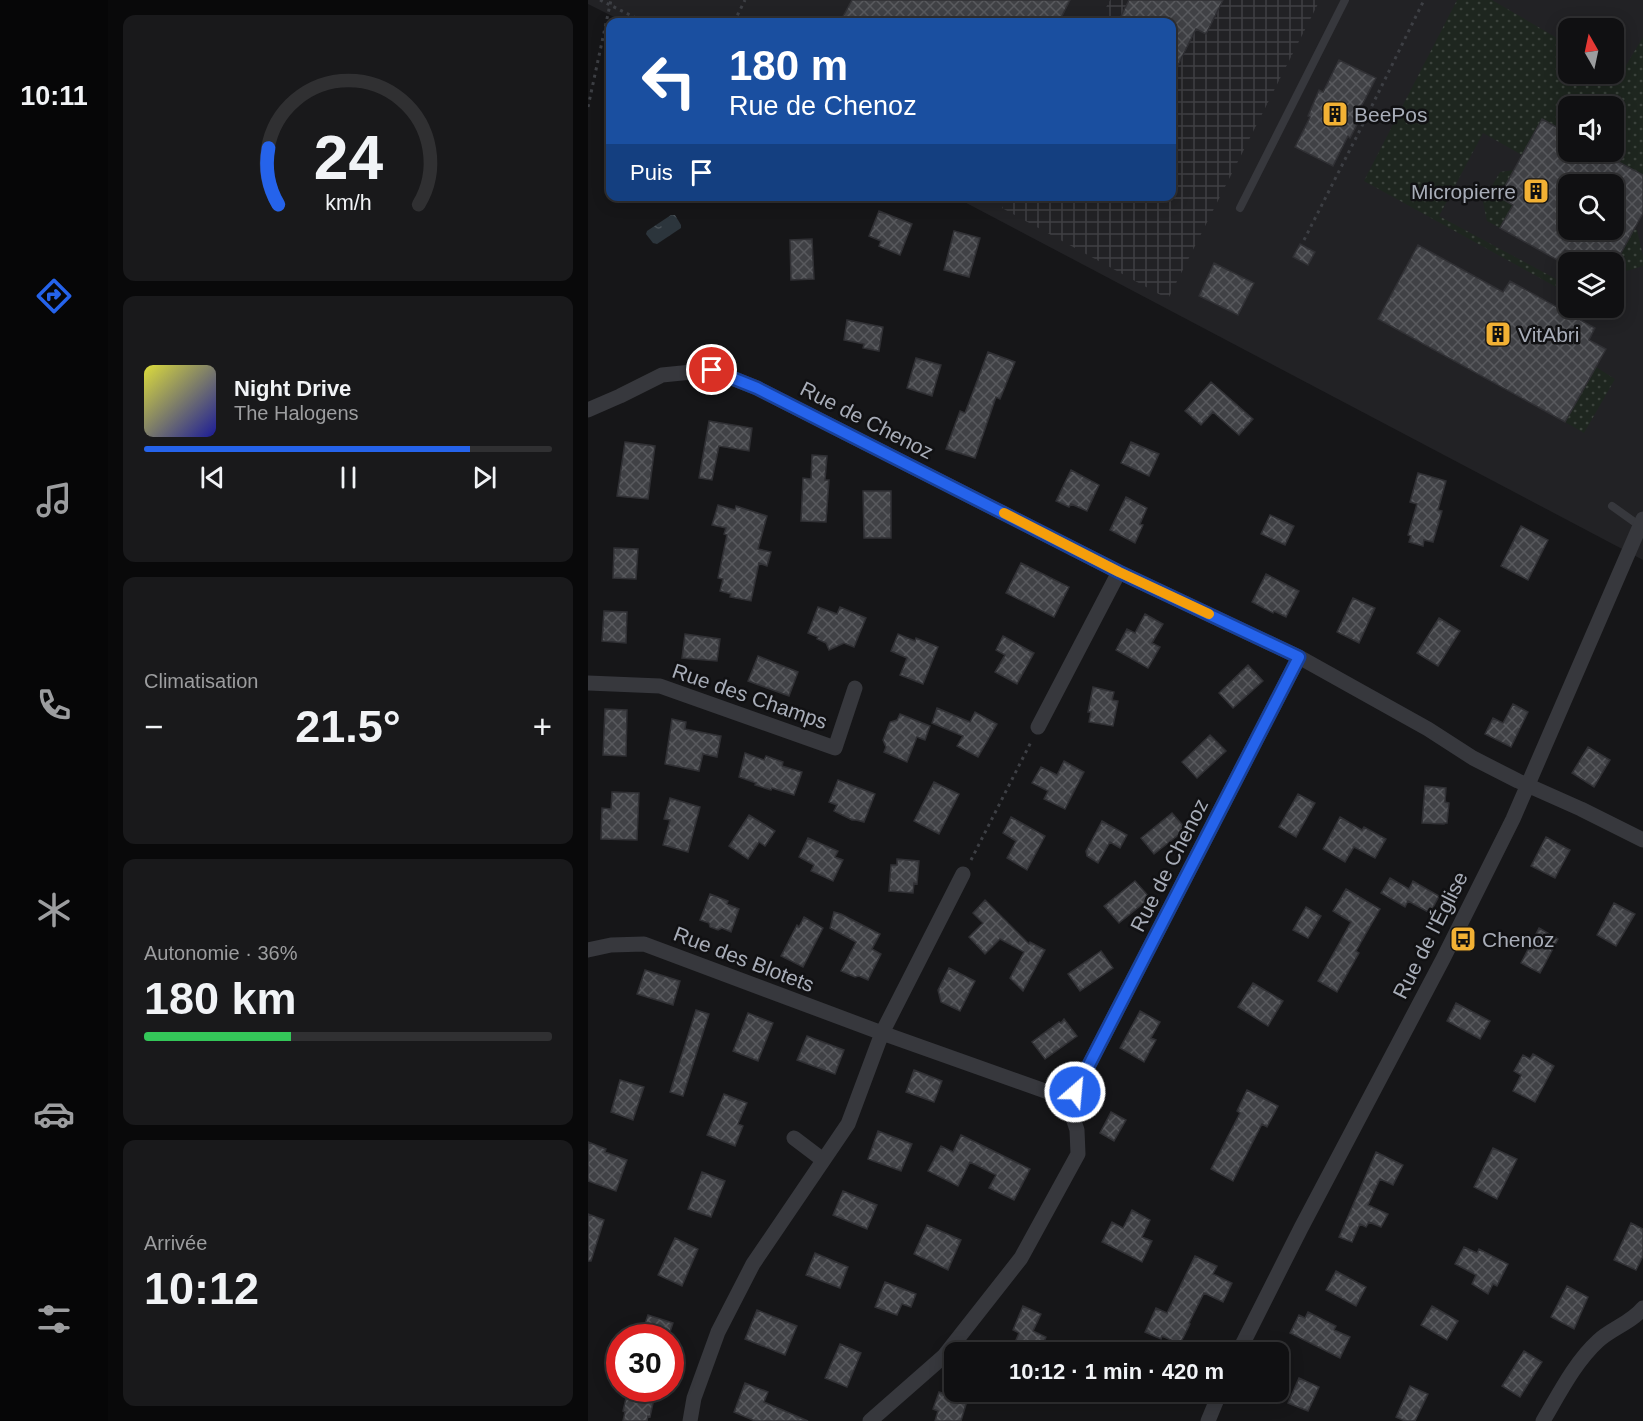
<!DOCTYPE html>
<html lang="fr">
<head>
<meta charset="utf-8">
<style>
  :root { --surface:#101012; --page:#19191b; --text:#f1f3f6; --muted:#9c9d9f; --line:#303032; --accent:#2563eb }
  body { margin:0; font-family:Helvetica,sans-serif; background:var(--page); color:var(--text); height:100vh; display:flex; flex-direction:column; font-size:22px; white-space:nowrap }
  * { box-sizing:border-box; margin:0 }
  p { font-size:20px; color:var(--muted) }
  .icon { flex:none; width:33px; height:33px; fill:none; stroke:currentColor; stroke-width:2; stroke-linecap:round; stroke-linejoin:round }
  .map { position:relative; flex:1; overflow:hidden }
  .sheet { display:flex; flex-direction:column; gap:15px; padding:15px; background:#09090a; width:480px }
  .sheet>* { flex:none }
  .hud { position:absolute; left:18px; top:18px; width:570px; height:183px; border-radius:12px; box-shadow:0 3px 15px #0003,0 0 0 2px var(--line); background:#1a4fa0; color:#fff; overflow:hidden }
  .needle { width:39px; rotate:351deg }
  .fabs { position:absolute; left:970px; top:18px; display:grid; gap:12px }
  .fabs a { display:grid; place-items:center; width:66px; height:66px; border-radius:12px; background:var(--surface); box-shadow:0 3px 15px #0003,0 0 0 2px var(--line); font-size:30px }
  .speed { position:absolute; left:18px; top:1324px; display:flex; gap:12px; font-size:30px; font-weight:700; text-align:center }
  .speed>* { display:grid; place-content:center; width:78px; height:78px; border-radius:50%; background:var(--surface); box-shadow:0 3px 15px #0003,0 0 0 2px var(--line); line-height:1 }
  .speed .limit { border:9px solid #d22; background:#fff; color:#111 }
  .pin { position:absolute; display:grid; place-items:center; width:51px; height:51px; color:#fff; margin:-26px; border:3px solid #fff; border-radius:50%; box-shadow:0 2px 6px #0007 }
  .me { position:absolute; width:66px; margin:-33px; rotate:27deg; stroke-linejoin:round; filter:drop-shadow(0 0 4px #0008) }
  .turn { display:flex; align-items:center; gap:21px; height:126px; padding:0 24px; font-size:27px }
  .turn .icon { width:78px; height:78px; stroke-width:2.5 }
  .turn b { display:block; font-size:42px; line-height:51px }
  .then { display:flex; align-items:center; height:57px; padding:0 24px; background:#0003; gap:12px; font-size:22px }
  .big { font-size:45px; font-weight:600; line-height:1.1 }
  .sheet .tile { flex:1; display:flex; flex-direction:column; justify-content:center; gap:9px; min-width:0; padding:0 21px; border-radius:12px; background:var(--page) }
  .sheet .dial { align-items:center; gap:0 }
  .dial svg { height:156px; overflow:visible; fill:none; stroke:var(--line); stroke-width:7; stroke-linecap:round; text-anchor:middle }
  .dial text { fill:var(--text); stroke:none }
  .song { display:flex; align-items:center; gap:18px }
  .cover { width:72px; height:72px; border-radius:9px; background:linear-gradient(135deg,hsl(60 70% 55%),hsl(240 70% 35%)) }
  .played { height:6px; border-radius:3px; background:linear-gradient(90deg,var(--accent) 80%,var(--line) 80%) }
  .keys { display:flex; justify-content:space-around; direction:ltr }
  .heat { display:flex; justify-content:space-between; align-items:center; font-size:33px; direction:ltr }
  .charge { height:9px; border-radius:4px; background:linear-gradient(90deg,#34c759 36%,var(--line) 0) }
  .trip { position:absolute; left:356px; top:1342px; width:345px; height:60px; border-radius:12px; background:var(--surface); box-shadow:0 3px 15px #0003,0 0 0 2px var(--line); font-weight:600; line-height:60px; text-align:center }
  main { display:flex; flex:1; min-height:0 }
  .dock { display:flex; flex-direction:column; width:108px; justify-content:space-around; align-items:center; background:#060607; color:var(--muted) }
  .dock .icon { width:42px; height:42px }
  .dock .on { color:var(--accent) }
  .dock b { font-size:27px; color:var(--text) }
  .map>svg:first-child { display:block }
</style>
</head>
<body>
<main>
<nav class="dock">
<b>10:11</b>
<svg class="icon on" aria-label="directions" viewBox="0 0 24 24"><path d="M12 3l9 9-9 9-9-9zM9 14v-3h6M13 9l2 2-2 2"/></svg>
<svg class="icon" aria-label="music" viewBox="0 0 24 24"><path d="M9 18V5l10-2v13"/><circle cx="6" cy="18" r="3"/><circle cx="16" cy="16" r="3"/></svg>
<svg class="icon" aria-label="phone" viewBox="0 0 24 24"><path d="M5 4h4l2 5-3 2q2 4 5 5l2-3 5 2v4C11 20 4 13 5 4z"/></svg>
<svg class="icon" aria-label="climate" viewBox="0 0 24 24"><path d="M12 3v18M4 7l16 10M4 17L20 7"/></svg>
<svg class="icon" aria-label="car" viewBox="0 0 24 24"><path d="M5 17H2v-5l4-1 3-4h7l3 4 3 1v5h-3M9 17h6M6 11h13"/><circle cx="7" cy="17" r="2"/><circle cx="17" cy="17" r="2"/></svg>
<svg class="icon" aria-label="filters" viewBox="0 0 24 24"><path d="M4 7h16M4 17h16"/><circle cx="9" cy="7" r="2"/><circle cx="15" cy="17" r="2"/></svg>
</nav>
<section class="sheet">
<div class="tile dial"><svg viewBox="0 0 100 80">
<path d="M14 69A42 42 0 1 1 86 69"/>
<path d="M14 69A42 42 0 0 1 9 40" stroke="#2563eb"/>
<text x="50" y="56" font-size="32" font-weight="700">24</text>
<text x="50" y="72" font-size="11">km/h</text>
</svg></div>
<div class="tile">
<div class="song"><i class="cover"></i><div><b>Night Drive</b><p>The Halogens</p></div></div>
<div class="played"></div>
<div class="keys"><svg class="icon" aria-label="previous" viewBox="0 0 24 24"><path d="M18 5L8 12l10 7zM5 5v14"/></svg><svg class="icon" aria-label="pause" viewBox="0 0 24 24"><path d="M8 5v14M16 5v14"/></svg><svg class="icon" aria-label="next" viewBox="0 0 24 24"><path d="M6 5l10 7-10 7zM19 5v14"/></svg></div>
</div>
<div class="tile"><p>Climatisation</p>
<div class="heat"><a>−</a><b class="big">21.5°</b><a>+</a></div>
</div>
<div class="tile"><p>Autonomie · 36%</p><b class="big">180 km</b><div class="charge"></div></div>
<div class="tile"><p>Arrivée</p><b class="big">10:12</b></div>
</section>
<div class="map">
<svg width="1055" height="1421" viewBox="0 0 1055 1421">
  <defs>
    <pattern id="industrial-grid" width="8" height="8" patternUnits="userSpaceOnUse" patternTransform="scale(1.5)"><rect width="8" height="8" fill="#222225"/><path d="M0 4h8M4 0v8" fill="none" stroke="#3f3f43"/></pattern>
    <pattern id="grass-dots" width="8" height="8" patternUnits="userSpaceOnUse" patternTransform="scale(1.5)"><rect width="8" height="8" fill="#1e261f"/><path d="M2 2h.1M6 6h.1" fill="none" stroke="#3c433d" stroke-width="1.8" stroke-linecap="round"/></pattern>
    <pattern id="water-ripples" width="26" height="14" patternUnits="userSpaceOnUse" patternTransform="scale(1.5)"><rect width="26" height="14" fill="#2c353c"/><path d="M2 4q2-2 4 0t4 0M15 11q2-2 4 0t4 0" fill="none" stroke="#485056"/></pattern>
    <pattern id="building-cross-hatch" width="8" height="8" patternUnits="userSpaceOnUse" patternTransform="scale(1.5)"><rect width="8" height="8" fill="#404145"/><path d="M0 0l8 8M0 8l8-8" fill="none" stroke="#595a5e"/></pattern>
  </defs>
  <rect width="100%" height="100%" fill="#161618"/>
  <path fill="#222225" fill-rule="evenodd" d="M0,0H1055V560L367,197L584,196V22H36L0,4ZM981,28H1026V74H981ZM981,106H1026V152H981ZM981,184H1026V230H981ZM981,262H1026V308H981Z"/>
  <path fill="url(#industrial-grid)" d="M522,0H732L580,299L414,208L420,197L584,196V22H510Z"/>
  <path fill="url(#grass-dots)" d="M869,0H904L981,45V74H1026V70L1033,74L1055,37V175L1012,152H1026V106H981V134L954,119L934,155L895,133L851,216L981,286V294L776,181Z
    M926,170L911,197L925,205L912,228L899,221L895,202L912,172Z
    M1046,229L1049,230L1055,256V266L1039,271L1027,263Z
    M1008,367L1027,379L996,433L977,422Z"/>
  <path fill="url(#water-ripples)" d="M83,215H87L93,225V228L69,244L65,243L58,234L59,231Z"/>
  <path fill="url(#building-cross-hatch)" stroke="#303034" stroke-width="1.5" fill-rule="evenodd" d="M264,0H482L471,22H252Z
    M541,0H635L618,34L608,29L584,77V22H530Z
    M751,60L788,78L771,111L775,113L762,138L760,136L745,166L707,147L722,117L720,116L731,90L735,92Z
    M954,119L981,134V152H1012L1055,175V213L1028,262H1000L977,250L971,261L912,228L925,205L911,197ZM981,184H1026V230H981Z
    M291,211L324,224L312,255L291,246L293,241L281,236Z
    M366,231L392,238L381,277L356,270Z
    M224,239L226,279L203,280L202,240Z
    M712,244L727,252L720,265L705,257Z
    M830,245L915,292L922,281L1007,328L1001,340L1018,349L977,422L790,319Z
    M626,263L666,283L650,315L611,296Z
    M259,320L295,327L291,351L275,348L276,344L256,340Z
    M400,352L427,362L412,399L408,397L387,458L358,449L372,411L377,413Z
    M328,358L353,365L344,396L319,388Z
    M623,382L665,419L651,435L625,412L613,425L597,411Z
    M121,421L164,428L161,451L131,446L124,480L111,478Z
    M37,442L67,446L60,499L29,496Z
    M543,442L571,454L561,476L533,463Z
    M224,455L239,456L237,480H241L238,522L213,521L215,478L223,479Z
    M483,470L511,485L499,511L483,504L481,507L468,501Z
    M830,473L858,481L850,510L854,511L845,542L836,540L835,546L821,542L823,536L820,535L829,504L822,502Z
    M275,491H303V538H276Z
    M538,497L559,508L552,524L555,525L547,543L522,530Z
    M130,505L147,510L148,506L179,516L170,549L183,552L179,566L171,563L163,601L142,597L143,594L132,591L135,579L130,578L139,535L136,534L138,528L124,525Z
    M682,515L706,526L697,545L673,534Z
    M933,526L960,540L940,580L913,566Z
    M26,548L50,549L48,579L25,578Z
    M433,563L481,587L466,617L418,593Z
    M678,574L711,591L698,617L686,611L685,613L664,602Z
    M765,598L787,608L771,643L749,632Z
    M230,607L249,614L252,607L278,618L266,647L256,643L241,650L238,643L229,639L230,637L220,633Z
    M16,611L39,612L38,643L14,641Z
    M557,614L575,624L564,643L572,647L560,668L528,650L539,629L547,633Z
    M851,618L872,631L850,666L829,653Z
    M97,634L132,639L129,661L94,658Z
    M310,634L327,641L328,638L350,647L335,684L312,675L319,658L303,651Z
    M415,636L446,653L429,684L407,672L417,655L408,650Z
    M170,656L210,672L201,696L160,681Z
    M660,665L675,681L645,708L631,693Z
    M505,687L526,692L524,700L530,701L525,726L501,722L503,712H500Z
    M925,704L940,712L923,747L897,734L905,718L915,723Z
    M349,708L382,722L387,712L409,724L390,757L369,746L375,736L344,723Z
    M17,709L39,710L38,756L15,755Z
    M312,714L342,726L337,740L329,737L319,762L296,752L298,747L295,740L302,722L309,720Z
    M84,719L98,722L97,729L133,736L129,757L115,754L111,771L77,764Z
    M622,735L638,751L609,778L594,762Z
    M1000,747L1022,760L1006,787L984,773Z
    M157,753L176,760L178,756L195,762L194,766L214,772L206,795L184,788L183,790L167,785L168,783L151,777Z
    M476,761L496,772L477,809L456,799L460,791L444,783L453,767L469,775Z
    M250,780L287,794L276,822L268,820H264L246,811L249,805L241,802Z
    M346,782L371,794L351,834L326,821Z
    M837,786L858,788L857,802L861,803L859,823H856V824L834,823Z
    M24,792L51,793L49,840L13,839L14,808L23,809Z
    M710,794L727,803L708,837L691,827Z
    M82,798L112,807L100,852L75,845L82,820L76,819Z
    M584,813L598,829L566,854L553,838Z
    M161,815L187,831L177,846L171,842L160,859L141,846Z
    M423,817L457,836L439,870L419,858L428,841L415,833Z
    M752,817L774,830L776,827L798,839L787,858L766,847L757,862L735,849Z
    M514,821L539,835L532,848L522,842L510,863L499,856L498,851Z
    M958,837L982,850L967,878L943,866Z
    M220,838L250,851L247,857L255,860L245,881L223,871L226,865L211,857Z
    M309,859L331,861L329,884L326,883L325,893L301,891L303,865H309Z
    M802,878L821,889L825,881L851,896L842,913L820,901L817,907L793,893Z
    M547,881L562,898L531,923L516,906Z
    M758,889L792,909L768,951L771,953L749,992L730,981L763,922L745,911Z
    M122,894L140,901L139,904L151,909L143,932L134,928L130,930L122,927L121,923L112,920Z
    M397,900L441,944L442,942L457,950L435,991L422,978L436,952L412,939L397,954L381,937L395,923L385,913Z
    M1026,903L1047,914L1028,946L1009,935Z
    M718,907L733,916L720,938L705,930Z
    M246,912L253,914L292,934L284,949L293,954L280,980L271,976L267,977L253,971L268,942L242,928Z
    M216,917L235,928L215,967L193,956L209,925L211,927Z
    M951,928L970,939L952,973L933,963Z
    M513,951L525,968L492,991L480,974Z
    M361,968L387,981L372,1011L353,1002L350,990Z
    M57,970L92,981L85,1005L49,994Z
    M665,983L695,1001L680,1026L650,1007Z
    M868,1003L902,1021L892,1039L859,1021Z
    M108,1010L121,1014L95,1096L82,1092Z
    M552,1011L572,1022L563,1038L568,1040L556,1062L532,1048Z
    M160,1013L185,1023L170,1061L145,1051Z
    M476,1019L489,1036L457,1059L444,1042L471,1022L473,1023Z
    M219,1036L256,1050L247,1074L209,1060Z
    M945,1054L966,1066L947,1102L925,1091L933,1075L926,1071L935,1055L942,1059Z
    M326,1070L354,1081L346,1102L318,1092Z
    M32,1080L56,1087L45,1120L23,1112Z
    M659,1090L690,1106L679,1127L674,1124L645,1181L623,1169L652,1113L649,1111Z
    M136,1094L159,1103L150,1124L155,1126L147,1146L119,1135Z
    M523,1112L538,1120L526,1141L512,1133Z
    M290,1131L324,1144L313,1171L280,1159Z
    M373,1135L442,1169L426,1200L401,1188L408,1175L382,1162L370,1186L340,1171L353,1146L365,1152Z
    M0,1142L18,1149L17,1152L39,1160L28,1191L0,1181Z
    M905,1148L929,1159L909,1199L886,1187Z
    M788,1152L815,1165L805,1185L792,1179L780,1205L800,1214L793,1227L781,1222L778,1227L772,1224L764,1242L751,1237Z
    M114,1172L137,1181L123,1217L100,1209Z
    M255,1191L289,1205L279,1229L245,1215Z
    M544,1210L562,1220L554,1237L564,1241L554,1262L514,1242L524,1222L535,1228Z
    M0,1214L16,1220L3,1261H0Z
    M1043,1223L1055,1229V1256L1048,1270L1026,1260Z
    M339,1225L373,1240L360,1270L326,1254Z
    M87,1238L110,1249L94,1286L70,1275Z
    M876,1247L889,1253L891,1249L920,1264L909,1286L905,1284L900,1294L884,1284L888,1275L867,1264Z
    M227,1253L260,1267L252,1288L218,1275Z
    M607,1256L629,1266L625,1274L644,1283L635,1302L616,1293L601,1323L602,1324L592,1344L574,1336L573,1339L557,1332L568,1308L579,1313Z
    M748,1271L778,1287L768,1306L738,1290Z
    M297,1282L328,1294L323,1307L314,1304L309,1315L287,1307Z
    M979,1286L1000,1297L986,1329L963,1317Z
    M435,1306L453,1314L445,1331L458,1337L451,1353H435L424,1349L431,1333L425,1330Z
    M844,1306L870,1321L859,1340L833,1325Z
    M169,1310L209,1326L197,1355L157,1339Z
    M720,1312L748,1326L746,1330L762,1337L752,1358L702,1333L711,1315L717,1318Z
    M60,1315L85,1323L80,1338H52Z
    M252,1344L273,1353L259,1387L237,1378Z
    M936,1351L954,1362L932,1397L914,1386Z
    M711,1378L731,1387L720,1411L700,1403Z
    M157,1383L180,1392L176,1402L220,1421H167L146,1412Z
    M822,1386L840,1394L827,1421H817L808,1417Z
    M40,1389L67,1394L62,1417L60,1416L59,1421H35L37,1412L35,1411Z
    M351,1392L379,1401L373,1421H347L350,1411L345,1409Z"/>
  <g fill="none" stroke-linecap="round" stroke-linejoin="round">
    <path stroke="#3d3f44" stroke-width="3" stroke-dasharray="3 4.5" stroke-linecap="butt" d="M12,0L56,22
      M146,22L157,0
      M0,107L23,0
      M716,240L773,128L836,0
      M383,860L444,740"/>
    <path stroke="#37383d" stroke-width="8" d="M652,208L757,0
      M1024,506L1052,526"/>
    <path stroke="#37383d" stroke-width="15" d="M0,410L32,396L74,375L124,370L169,388L531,572L711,657L840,729L885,758L930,781L993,809L1055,840
      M0,683L72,686L247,748L267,688
      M450,727L531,572
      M0,950L23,945L56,944L294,1033L460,1092L476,1103L482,1109L489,1130L490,1154L433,1258L356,1356L282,1421
      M487,1092L711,657
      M206,1138L235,1160
      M650,1353L713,1228L855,959L925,819L1055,519
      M102,1421L106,1398L130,1332L165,1264L260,1124L294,1033L375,874
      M620,1421L632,1392
      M955,1421C971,1394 987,1362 1010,1341C1024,1328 1043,1323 1055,1308"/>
  </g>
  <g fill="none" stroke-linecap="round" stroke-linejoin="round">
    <g stroke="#184099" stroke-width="15">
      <path id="route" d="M124,370L169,388L531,572L711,657L487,1092"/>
    </g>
    <use href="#route" stroke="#2563eb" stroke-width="10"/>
    <path stroke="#f59e0b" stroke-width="10" d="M416,513L531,572L621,614"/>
  </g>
  <defs>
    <g id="building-square" transform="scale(1.35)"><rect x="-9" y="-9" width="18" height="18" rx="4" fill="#f2b134" stroke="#111113"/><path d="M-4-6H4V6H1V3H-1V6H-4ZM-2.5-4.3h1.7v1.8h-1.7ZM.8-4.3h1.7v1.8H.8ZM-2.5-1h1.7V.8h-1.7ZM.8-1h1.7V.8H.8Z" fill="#111"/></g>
    <g id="bus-square" transform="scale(1.35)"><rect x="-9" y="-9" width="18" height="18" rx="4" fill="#f2b134" stroke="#111113"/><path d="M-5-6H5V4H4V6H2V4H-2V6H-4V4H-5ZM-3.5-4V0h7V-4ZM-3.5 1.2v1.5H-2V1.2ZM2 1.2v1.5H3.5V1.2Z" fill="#111"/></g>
  </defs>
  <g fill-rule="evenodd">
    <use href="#building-square" x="747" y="114"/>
    <use href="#building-square" x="948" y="191"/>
    <use href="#building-square" x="910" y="334"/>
    <use href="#bus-square" x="875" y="939"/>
  </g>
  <g text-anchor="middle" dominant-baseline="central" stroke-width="5" stroke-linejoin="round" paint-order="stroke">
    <g font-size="21" fill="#a8adb8" stroke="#111113" text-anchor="start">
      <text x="766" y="114">BeePos</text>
      <text x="928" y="191" text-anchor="end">Micropierre</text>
      <text x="930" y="334">VitAbri</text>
      <text x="894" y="939">Chenoz</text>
    </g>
    <g font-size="21" fill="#a8adb8" stroke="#111113">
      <text transform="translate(279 420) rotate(27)">Rue de Chenoz</text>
      <text transform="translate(162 696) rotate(19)">Rue des Champs</text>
      <text transform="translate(581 865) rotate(-63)">Rue de Chenoz</text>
      <text transform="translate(842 935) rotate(-63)">Rue de l'Église</text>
      <text transform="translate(156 959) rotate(21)">Rue des Blotets</text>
    </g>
  </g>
</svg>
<div class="fabs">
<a><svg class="needle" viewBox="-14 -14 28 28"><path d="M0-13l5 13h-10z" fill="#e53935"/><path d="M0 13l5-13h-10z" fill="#9c9d9f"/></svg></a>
<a><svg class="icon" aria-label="sound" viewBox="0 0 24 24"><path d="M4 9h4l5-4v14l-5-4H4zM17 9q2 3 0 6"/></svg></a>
<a><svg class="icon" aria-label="search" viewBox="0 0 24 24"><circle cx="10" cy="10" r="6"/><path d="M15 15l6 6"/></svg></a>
<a><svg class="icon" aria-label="layers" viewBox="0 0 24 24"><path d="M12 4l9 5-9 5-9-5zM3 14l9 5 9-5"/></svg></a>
</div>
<div class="speed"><div class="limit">30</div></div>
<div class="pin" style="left:124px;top:370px;background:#d93025"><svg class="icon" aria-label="arrive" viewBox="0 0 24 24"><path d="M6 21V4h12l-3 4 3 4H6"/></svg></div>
<svg class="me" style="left:487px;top:1092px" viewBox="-20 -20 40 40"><circle r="17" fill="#2563eb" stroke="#fff" stroke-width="3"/><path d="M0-11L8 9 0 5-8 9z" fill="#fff"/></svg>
<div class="trip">10:12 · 1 min · 420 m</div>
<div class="hud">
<div class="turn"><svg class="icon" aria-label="left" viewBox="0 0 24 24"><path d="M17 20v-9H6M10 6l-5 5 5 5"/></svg><div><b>180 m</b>Rue de Chenoz</div></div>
<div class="then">Puis<svg class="icon" aria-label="arrive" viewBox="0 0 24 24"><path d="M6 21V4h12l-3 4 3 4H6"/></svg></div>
</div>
</div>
</main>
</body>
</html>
